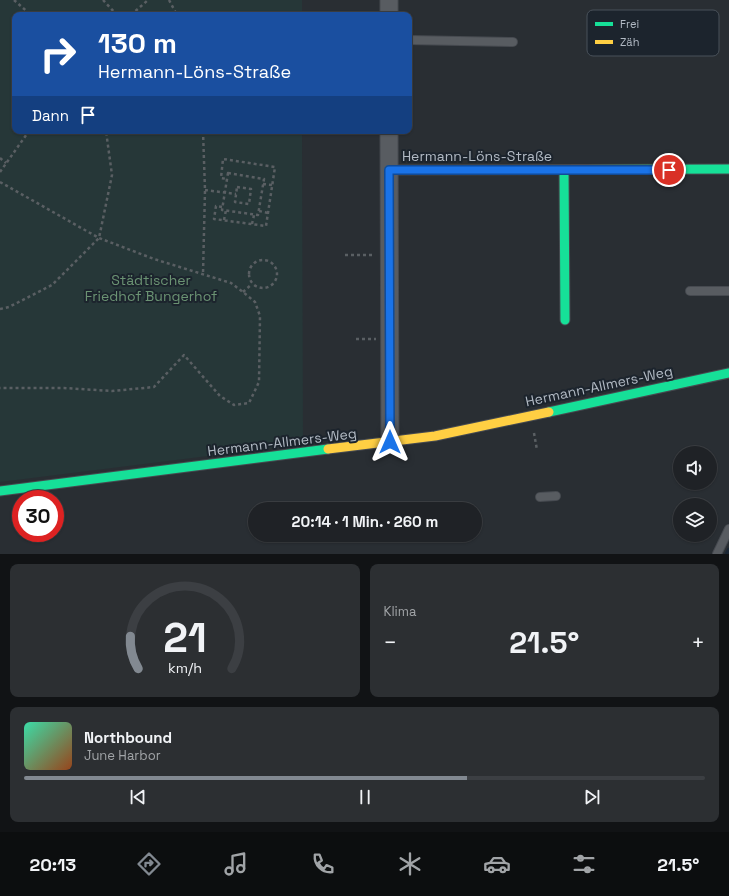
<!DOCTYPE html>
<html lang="de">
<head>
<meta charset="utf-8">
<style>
  :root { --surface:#1f2226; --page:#2c2f32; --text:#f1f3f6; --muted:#a1a4a7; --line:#3c3f43; --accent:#828991 }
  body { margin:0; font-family:"Space Grotesk",sans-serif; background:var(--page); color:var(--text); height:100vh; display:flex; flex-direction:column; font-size:15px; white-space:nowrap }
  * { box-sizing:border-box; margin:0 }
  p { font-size:13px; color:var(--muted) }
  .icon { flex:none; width:22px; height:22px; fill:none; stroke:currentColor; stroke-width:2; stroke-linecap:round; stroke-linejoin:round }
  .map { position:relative; height:554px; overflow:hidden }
  .details { display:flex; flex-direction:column; gap:10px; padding:10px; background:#111315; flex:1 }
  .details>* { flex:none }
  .banner { position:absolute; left:12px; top:12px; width:400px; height:122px; border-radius:8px; box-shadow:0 1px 3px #0004,0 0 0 1px var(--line); background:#1a4fa0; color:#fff; overflow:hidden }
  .tools { position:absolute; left:673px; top:446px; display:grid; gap:8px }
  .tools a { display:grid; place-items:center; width:44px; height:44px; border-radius:50%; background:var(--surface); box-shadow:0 1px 3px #0004,0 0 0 1px var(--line); font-size:20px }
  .speed { position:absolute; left:12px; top:490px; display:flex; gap:8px; font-size:20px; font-weight:700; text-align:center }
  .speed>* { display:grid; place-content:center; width:52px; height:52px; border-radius:50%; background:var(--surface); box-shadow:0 1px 3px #0004,0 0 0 1px var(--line); line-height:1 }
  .speed .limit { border:6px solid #d22; background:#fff; color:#111 }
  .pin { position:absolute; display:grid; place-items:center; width:34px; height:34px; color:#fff; margin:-17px; border:2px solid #fff; border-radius:50%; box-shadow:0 1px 4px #0007 }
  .me { position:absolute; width:44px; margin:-22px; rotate:0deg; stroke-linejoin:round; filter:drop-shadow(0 0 3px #0008) }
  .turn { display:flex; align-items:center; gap:14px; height:84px; padding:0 20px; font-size:18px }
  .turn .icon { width:52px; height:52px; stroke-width:2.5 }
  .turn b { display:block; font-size:28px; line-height:34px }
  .then { display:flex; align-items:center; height:38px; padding:0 20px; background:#0003; gap:8px; font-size:15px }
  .big { font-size:30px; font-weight:700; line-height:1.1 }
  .details .tile { flex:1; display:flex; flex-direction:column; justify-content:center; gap:6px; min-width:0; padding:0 14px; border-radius:8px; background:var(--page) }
  .details .dial { align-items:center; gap:0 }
  .dial svg { height:104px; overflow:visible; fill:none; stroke:var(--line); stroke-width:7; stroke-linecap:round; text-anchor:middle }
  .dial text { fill:var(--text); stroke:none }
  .song { display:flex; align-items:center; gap:12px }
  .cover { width:48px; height:48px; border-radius:6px; background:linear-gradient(135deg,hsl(160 70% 55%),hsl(20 70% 35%)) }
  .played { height:4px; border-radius:2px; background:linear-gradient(90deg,var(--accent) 65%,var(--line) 65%) }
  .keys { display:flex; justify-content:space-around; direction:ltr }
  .heat { display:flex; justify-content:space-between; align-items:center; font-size:22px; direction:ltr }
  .details .tiles { flex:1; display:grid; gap:10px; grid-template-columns:1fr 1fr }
  .tile:last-child { grid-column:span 2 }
  .trip { position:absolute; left:248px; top:502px; width:234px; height:40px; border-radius:20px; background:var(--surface); box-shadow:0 1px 3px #0004,0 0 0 1px var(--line); font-weight:700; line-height:40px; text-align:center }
  .menu { display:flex; height:64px; justify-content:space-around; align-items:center; background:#0c0e0f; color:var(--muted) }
  .menu .icon { width:28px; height:28px }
  .menu .selected { color:var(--accent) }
  .menu b { font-size:18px; color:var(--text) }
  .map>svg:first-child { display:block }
</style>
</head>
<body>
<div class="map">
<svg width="729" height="554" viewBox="0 0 729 554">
  <rect width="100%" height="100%" fill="#292e33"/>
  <path fill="#263738" d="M0,0H302V15H15V131H302L303,444L0,482Z"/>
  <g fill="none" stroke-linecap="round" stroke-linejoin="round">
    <path stroke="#1a2634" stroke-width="4.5" d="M727,554L729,550"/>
    <g stroke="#464a50" stroke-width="10">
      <path id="lane" d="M409,40L513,42
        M690,291H729
        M540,497L556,496
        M717,554L729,529"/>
    </g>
    <g stroke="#464a50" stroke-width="19">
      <path id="street" d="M389,15V0
        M389,131L390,442"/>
    </g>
    <g stroke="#464a50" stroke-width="11">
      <path id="fast" d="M389,170L729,169
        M564,170L565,320
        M549,412L729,373
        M0,491L328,449"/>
    </g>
    <g stroke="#464a50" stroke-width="11">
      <path id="slow" d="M328,449L435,436L549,412"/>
    </g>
    <path stroke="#5a5f63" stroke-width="2.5" stroke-dasharray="3 3" stroke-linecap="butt" d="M14,0L31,15
      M103,0L117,15
      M169,0L177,15
      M131,15L148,0
      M203,131L205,190L203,274
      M0,158L6,163
      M0,172L29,131
      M228,173L264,179L258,215L222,210Z
      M0,182L99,238L154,259L231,283L243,292L255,302L260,316L259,382L249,403L234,405L220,396L184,355L154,387L112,391L64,388H0
      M263,184L272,185
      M237,187L251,189L249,204L235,202Z
      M205,190L236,194
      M222,207L216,206L214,219L266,226L275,167L223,159L221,178L227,179
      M259,211L268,213
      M224,220L226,210
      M252,224L254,215
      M345,255H375
      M249 274a14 14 0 1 1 28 0a14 14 0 1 1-28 0Z
      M243,292L252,284
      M0,309L9,307L52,285L99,238L112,175L106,131
      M356,339H376
      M534,433L537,450"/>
    <use href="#lane" stroke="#585c61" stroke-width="8"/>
    <use href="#street" stroke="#585c61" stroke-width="17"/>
    <use href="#fast" stroke="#16e098" stroke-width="9"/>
    <use href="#slow" stroke="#ffcf43" stroke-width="9"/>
  </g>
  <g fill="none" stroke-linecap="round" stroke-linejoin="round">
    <g stroke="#114b97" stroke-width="10">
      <path id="route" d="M390,442L389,170H669"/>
    </g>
    <use href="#route" stroke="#1a73e8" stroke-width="7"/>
  </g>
  <g text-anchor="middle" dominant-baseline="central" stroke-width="4" stroke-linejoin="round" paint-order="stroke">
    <g font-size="14" fill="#b2bac4" stroke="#1c242d">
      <text x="477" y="156">Hermann-Löns-Straße</text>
      <text transform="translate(599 386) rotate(-12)">Hermann-Allmers-Weg</text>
      <text transform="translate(282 442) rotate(-7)">Hermann-Allmers-Weg</text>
    </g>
    <g font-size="14" fill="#6b9373" stroke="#1c242d">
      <text x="151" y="280">Städtischer<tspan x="151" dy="16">Friedhof Bungerhof</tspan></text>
    </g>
  </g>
  <rect x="587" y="10" width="132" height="46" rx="6" fill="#1c242d" stroke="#49515a" stroke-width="1"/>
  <rect x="595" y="22" width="18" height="4" fill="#16e098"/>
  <rect x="595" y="40" width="18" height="4" fill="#ffcf43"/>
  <g font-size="11" fill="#b2bac4">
    <text x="620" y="28">Frei</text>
    <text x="620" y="46">Zäh</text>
  </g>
</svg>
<div class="tools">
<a><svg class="icon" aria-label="sound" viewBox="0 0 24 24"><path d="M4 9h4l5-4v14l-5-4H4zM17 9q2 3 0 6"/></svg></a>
<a><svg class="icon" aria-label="layers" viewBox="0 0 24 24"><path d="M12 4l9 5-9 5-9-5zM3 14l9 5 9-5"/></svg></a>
</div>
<div class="speed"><div class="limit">30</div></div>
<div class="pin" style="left:669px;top:170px;background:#d93025"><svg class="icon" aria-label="arrive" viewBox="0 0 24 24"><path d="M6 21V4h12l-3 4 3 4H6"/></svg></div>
<svg class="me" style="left:390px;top:442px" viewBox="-20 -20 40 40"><path d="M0-17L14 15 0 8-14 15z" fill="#1a73e8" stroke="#fff" stroke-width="4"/></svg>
<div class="trip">20:14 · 1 Min. · 260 m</div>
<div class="banner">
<div class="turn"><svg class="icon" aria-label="right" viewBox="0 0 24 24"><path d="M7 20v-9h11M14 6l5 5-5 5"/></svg><div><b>130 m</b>Hermann-Löns-Straße</div></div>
<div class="then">Dann<svg class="icon" aria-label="arrive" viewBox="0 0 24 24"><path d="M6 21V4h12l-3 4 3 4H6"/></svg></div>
</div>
</div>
<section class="details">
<div class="tiles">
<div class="tile dial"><svg viewBox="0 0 100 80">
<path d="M14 69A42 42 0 1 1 86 69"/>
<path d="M14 69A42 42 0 0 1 8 44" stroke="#828991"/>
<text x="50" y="56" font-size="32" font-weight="700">21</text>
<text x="50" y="72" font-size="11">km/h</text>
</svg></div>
<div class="tile"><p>Klima</p>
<div class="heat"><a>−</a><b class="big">21.5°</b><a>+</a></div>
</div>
<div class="tile">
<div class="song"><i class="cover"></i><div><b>Northbound</b><p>June Harbor</p></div></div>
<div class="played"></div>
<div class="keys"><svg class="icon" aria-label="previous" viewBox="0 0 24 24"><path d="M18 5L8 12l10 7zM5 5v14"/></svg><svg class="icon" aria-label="pause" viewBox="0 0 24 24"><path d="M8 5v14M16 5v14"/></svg><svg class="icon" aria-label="next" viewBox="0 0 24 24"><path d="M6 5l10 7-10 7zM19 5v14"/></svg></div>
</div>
</div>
</section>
<nav class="menu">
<b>20:13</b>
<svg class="icon selected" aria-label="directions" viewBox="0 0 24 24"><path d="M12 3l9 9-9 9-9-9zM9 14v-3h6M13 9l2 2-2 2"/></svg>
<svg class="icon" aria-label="music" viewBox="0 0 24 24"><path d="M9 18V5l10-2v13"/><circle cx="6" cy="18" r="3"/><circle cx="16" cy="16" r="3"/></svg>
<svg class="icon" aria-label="phone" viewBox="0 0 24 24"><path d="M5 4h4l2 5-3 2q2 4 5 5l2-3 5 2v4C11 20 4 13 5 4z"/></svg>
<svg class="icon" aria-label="climate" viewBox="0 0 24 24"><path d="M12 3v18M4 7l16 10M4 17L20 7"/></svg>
<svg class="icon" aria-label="car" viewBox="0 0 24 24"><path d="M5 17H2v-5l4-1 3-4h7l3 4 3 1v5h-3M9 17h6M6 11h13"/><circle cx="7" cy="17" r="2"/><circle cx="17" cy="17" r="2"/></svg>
<svg class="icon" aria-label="filters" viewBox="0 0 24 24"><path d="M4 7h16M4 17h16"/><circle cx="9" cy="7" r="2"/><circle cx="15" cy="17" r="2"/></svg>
<b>21.5°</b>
</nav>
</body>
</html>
